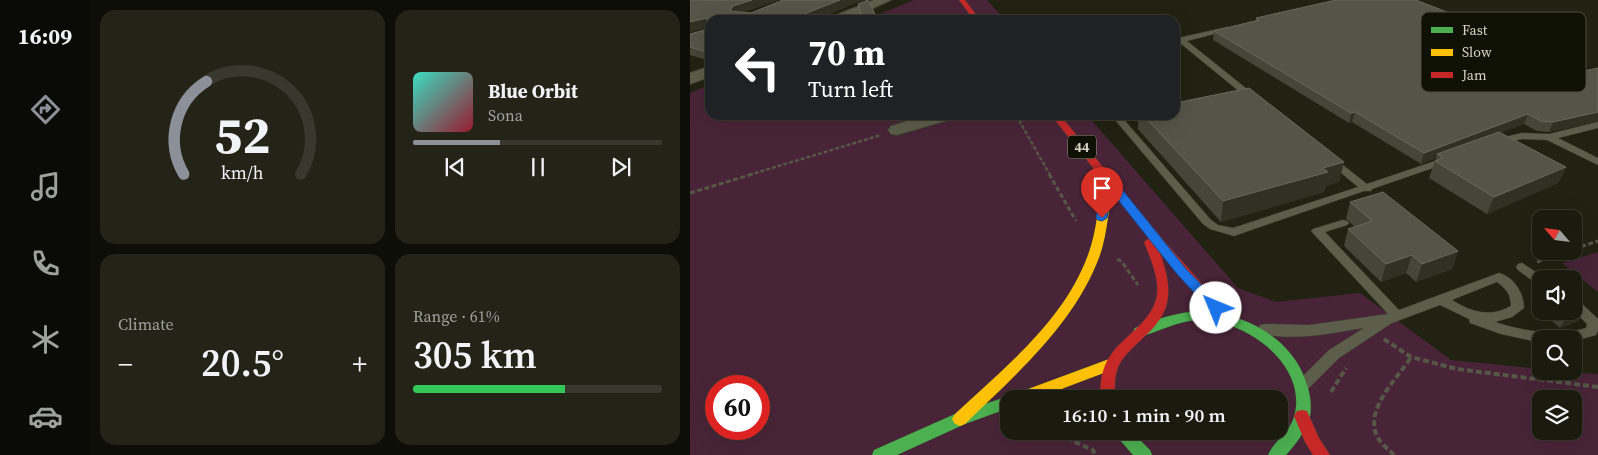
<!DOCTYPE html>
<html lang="en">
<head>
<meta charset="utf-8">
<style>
  :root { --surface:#1a1a0e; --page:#232317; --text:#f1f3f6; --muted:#9fa19e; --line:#38382e; --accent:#8c9099 }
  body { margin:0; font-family:"Source Serif 4",serif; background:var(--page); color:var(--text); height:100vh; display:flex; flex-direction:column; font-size:19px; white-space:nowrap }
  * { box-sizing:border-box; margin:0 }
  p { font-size:16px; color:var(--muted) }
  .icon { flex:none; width:28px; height:28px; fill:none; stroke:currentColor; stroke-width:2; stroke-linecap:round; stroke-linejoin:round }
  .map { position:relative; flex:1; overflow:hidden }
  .side { display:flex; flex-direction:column; gap:10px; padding:10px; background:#0e0e08; width:600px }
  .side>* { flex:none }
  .hud { position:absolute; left:15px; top:15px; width:475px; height:105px; border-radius:15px; box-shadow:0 5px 20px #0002,0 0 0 1px var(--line); background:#202124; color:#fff; overflow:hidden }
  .needle { width:32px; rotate:298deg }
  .tools { position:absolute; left:842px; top:210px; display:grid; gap:10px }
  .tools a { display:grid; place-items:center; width:50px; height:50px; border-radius:10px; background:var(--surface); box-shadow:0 5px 20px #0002,0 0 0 1px var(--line); font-size:25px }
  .speed { position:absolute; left:15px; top:375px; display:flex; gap:10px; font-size:25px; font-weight:700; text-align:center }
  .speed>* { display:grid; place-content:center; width:65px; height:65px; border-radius:50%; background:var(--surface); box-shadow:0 5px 20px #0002,0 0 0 1px var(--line); line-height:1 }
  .speed .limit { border:8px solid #d22; background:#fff; color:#111 }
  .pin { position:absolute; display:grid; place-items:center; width:42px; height:42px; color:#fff; margin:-51px -21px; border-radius:50% 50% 50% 0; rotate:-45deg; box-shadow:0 0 5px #0007 }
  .pin .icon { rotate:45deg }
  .me { position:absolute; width:55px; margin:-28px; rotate:315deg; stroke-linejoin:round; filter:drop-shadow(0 0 4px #0008) }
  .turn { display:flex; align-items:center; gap:18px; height:105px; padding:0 20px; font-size:22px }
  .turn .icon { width:65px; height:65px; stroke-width:2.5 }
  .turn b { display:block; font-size:35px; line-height:42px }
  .big { font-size:38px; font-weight:600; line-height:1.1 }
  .side .widget { flex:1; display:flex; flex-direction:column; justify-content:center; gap:8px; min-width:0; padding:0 18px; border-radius:15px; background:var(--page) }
  .side .dial { align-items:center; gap:0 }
  .dial svg { height:130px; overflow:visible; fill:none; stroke:var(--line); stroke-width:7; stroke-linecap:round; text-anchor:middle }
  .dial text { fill:var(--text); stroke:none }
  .song { display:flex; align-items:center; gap:15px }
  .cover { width:60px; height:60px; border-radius:8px; background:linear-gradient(135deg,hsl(170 70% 55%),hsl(350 70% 35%)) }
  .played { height:5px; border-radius:2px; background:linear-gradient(90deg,var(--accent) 35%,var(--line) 35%) }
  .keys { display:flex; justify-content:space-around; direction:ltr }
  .heat { display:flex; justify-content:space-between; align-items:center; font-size:28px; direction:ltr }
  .charge { height:8px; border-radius:4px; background:linear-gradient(90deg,#34c759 61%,var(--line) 0) }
  .side .tiles { flex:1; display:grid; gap:10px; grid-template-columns:repeat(2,1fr) }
  .trip { position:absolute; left:310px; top:390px; width:288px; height:50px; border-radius:15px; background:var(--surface); box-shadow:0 5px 20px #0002,0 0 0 1px var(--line); font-weight:600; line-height:50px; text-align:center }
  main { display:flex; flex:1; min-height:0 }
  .menu { display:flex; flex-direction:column; width:90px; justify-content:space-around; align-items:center; background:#0a0a06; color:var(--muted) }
  .menu .icon { width:35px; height:35px }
  .menu .current { color:var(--accent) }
  .menu b { font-size:22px; color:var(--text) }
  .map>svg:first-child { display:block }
</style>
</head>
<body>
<main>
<nav class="menu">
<b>16:09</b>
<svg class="icon current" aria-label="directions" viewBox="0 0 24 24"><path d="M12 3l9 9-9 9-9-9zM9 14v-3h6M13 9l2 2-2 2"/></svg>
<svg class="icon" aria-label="music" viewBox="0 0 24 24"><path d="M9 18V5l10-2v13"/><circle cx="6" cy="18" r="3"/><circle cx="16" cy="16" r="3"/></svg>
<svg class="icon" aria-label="phone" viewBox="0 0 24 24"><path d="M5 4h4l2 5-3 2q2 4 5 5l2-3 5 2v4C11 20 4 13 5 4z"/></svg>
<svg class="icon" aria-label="climate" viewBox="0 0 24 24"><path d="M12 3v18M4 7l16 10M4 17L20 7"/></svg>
<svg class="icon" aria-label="car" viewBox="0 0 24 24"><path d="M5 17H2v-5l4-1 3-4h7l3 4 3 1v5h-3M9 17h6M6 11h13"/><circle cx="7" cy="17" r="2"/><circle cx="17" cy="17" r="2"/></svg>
</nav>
<section class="side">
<div class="tiles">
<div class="widget dial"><svg viewBox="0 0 100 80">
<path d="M14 69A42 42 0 1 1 86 69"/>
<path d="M14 69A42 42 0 0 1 28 12" stroke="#8c9099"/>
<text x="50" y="56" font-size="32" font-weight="700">52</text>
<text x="50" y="72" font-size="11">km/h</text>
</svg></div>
<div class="widget">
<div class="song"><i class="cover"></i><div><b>Blue Orbit</b><p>Sona</p></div></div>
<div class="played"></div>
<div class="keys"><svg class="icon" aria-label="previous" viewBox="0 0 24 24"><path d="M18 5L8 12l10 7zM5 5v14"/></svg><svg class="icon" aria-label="pause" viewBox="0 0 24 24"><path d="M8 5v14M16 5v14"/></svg><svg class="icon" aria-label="next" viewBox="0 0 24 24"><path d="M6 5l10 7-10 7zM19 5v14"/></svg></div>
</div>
<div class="widget"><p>Climate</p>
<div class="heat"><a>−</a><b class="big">20.5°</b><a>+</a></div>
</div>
<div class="widget"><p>Range · 61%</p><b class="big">305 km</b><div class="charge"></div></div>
</div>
</section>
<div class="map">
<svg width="908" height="455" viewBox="0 0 908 455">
  <rect width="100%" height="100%" fill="#222212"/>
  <path fill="#492438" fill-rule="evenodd" d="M224,0H297L315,20H175Z
    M20,84V115H397L548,288L586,302L670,293L761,360L851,369V371L908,374V455H0V93ZM26,386H69V429H26ZM319,399H589V431H319ZM851,399H884V431H851Z
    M908,252V292L872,263Z"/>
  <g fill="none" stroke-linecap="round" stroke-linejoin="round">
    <g stroke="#3d3d30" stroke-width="1">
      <path id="lane" d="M538,27L540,28V30L497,41L567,97V101H561L490,43L485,44V40L488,38Z
        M421,115H430L521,220L528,225L543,228L668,187L638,162L636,160L638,158H644L677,184L754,158L757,157L762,160L760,162L682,189L681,191H674L544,236L520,229L513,224Z
        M908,122V128L868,138L908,158V165L857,140L832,139L805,145L800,142L802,140L832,133L859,134Z
        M653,220L657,221L659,223L657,225L635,232L709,310L809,273C824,277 834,293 834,308L822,317L805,322C832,331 867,337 896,328L897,324L884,311V299L889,301L908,319V330L906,335L884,341V339H851V341H843L811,334L780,323L779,319L750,305L702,323L649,358L618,389L613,391L608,389L606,385L608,381L639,350L674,328C642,333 603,342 570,333L568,329L570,325L575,324L619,325L698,314L621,231L623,229ZM807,282C816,289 821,294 821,306C800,318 781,312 762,300Z
        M832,263L855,278L851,279V285L847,284L828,270L826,267L828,264Z"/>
    </g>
    <g stroke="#3d3d30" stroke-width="2">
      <path id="street" d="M184,0H201L158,20H139L141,17Z
        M20,66V77L0,84V73Z
        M237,115H265L262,119L207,135L201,134L198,130L201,126Z"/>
    </g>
    <g stroke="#3d3d30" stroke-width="1">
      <path id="fast" d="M511,311C554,313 602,338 616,382C620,392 622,405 620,416C616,431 606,444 596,455H578C584,441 599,433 604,417C619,365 555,319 509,320C487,321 470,331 450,337L445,336L443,332L445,328C466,319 488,312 511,311Z
        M319,396L325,399H319V408L275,424L207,455H182L184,450L265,414Z
        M422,431H441L460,450L462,455H443Z"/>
    </g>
    <g stroke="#3d3d30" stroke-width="1">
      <path id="slow" d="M418,177L423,180C419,205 418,231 410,255C385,324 326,374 275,424L270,426L265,424L262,419L265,414C314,368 374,321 398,255C407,231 408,205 413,180Z
        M422,358L427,360L429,364L427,368L345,399H320L322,395Z"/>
    </g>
    <g stroke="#3d3d30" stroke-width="1">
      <path id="jam" d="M269,0H275L290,20H284Z
        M361,115H370L475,242L544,320L542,323L537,325L532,323L469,250C482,286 485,309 455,336C446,345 435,354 429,365C424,376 425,387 425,399H410C410,385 411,373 417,361C430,336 463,324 467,294C469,277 460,258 454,242L459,238Z
        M612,410L617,411L629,438L640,455H623L615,442L604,416L607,411Z"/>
    </g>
    <path stroke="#575748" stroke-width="2.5" stroke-dasharray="4 2" stroke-linecap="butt" d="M326,115L360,175
      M59,175L191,135"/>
    <path stroke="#575748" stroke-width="3" stroke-dasharray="5 2.5" stroke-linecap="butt" d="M359,174L386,221
      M0,193L63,174
      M884,249L908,241
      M427,259L432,262L448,285
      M847,262L878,251"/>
    <path stroke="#575748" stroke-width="4" stroke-dasharray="6 3" stroke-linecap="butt" d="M694,339L721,357L767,369L908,387
      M641,392L656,368
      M376,431L374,437L403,450L405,455
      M704,455C698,449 689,442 686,434C676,407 708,378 721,357"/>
    <use href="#lane" fill="#5c5d4a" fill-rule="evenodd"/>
    <use href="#street" fill="#5c5d4a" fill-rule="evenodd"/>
    <use href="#fast" fill="#4caf50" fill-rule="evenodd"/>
    <use href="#slow" fill="#ffc107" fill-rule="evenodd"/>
    <use href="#jam" fill="#c62828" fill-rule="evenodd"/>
  </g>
  <path fill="#454538" d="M0,0H88L54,12L61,13L93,0H173L124,20H20V61L0,55V34L18,29V27L0,32Z
    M566,18L856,61L799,79L802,90L908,68V121L859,132L847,131L834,124L810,133L876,167L868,183L797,214L739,178L746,158L731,164L662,122L659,123L523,40L524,31L566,21Z
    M448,115H485L654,162L649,182L636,186L634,192L531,222L448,129Z
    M660,202L768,251L762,269L726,282L716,273L691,282L654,246L658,229L665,227L656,219Z
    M851,308V311H884L888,321L870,328L850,311Z"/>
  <path fill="#303023" d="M62,0H88L46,15L40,11L43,6Z
    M150,0H173L124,20H99Z
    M17,18L20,27L0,32V22Z
    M859,52L856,61L793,81L797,72Z
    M665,112L662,122L659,123L661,113Z
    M908,112V121L859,132L863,122Z
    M838,114L834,124L750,156L747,154L746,158L731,164L734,153Z
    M654,162L649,182L636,186L634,192L531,222L533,201L633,168Z
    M876,167L868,183L797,214L804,197Z
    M768,251L762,269L726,282L732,264Z
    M722,255L716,273L691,282L696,264Z
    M892,315L888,321L870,328L874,321Z"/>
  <path fill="#545448" stroke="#68685b" d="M0,0H62L43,6L40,11L61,13L93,0H150L99,20H20V53L0,47V34L18,29L17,18L0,22Z
    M178,0L188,20H174L168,4Z
    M646,0H726L859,52L797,72L802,90L908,68V112L863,122L851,121L838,114L734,153L665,112L661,113L524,31L569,20L566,18Z
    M559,88L654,162L633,168L638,172L533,201L453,115H485V103Z
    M809,132L876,167L804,197L745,161L753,158L747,154Z
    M693,192L768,251L732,264L722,255L696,264L658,229L682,221L660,202Z
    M884,308L892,315L874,321L862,311H884Z"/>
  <path fill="#1a73e8" stroke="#114b97" d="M414,177H422L496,269L531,305L533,308L531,312H522L487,274L421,191L417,218L412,221L408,220L406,218Z"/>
  <g text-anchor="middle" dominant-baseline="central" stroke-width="4.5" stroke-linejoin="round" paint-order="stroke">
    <rect fill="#101105" stroke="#999a8b" stroke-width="1" x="378" y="135.5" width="28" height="23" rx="4"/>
    <g font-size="14" font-weight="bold" fill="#d4d5c4">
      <text x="392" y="147">44</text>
    </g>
  </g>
  <rect x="731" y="12" width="165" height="80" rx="8" fill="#101105" stroke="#4b4c3e" stroke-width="1"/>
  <rect x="741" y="27" width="22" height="6" fill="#4caf50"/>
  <rect x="741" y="49" width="22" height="7" fill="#ffc107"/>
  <rect x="741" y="72" width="22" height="6" fill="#c62828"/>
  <g font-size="14" fill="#d4d5c4">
    <text x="772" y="35">Fast</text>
    <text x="772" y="57">Slow</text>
    <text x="772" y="80">Jam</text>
  </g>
</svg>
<div class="tools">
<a><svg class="needle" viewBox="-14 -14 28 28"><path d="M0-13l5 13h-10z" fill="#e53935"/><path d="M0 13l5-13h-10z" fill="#9fa19e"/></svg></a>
<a><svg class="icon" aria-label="sound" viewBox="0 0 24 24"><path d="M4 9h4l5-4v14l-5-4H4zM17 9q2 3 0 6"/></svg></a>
<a><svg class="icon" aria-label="search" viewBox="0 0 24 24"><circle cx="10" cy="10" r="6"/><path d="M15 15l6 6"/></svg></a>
<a><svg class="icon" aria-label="layers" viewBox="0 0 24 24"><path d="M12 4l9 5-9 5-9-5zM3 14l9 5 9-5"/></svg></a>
</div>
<div class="speed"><div class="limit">60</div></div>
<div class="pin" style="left:412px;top:218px;background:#d93025"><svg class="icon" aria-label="arrive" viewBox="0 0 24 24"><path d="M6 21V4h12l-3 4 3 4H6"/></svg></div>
<svg class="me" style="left:526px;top:308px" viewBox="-20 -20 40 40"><circle r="19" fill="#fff"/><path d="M0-13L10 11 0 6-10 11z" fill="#1a73e8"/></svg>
<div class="trip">16:10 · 1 min · 90 m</div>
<div class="hud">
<div class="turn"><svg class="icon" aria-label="left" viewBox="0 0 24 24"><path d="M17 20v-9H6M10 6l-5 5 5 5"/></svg><div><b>70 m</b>Turn left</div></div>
</div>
</div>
</main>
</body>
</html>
